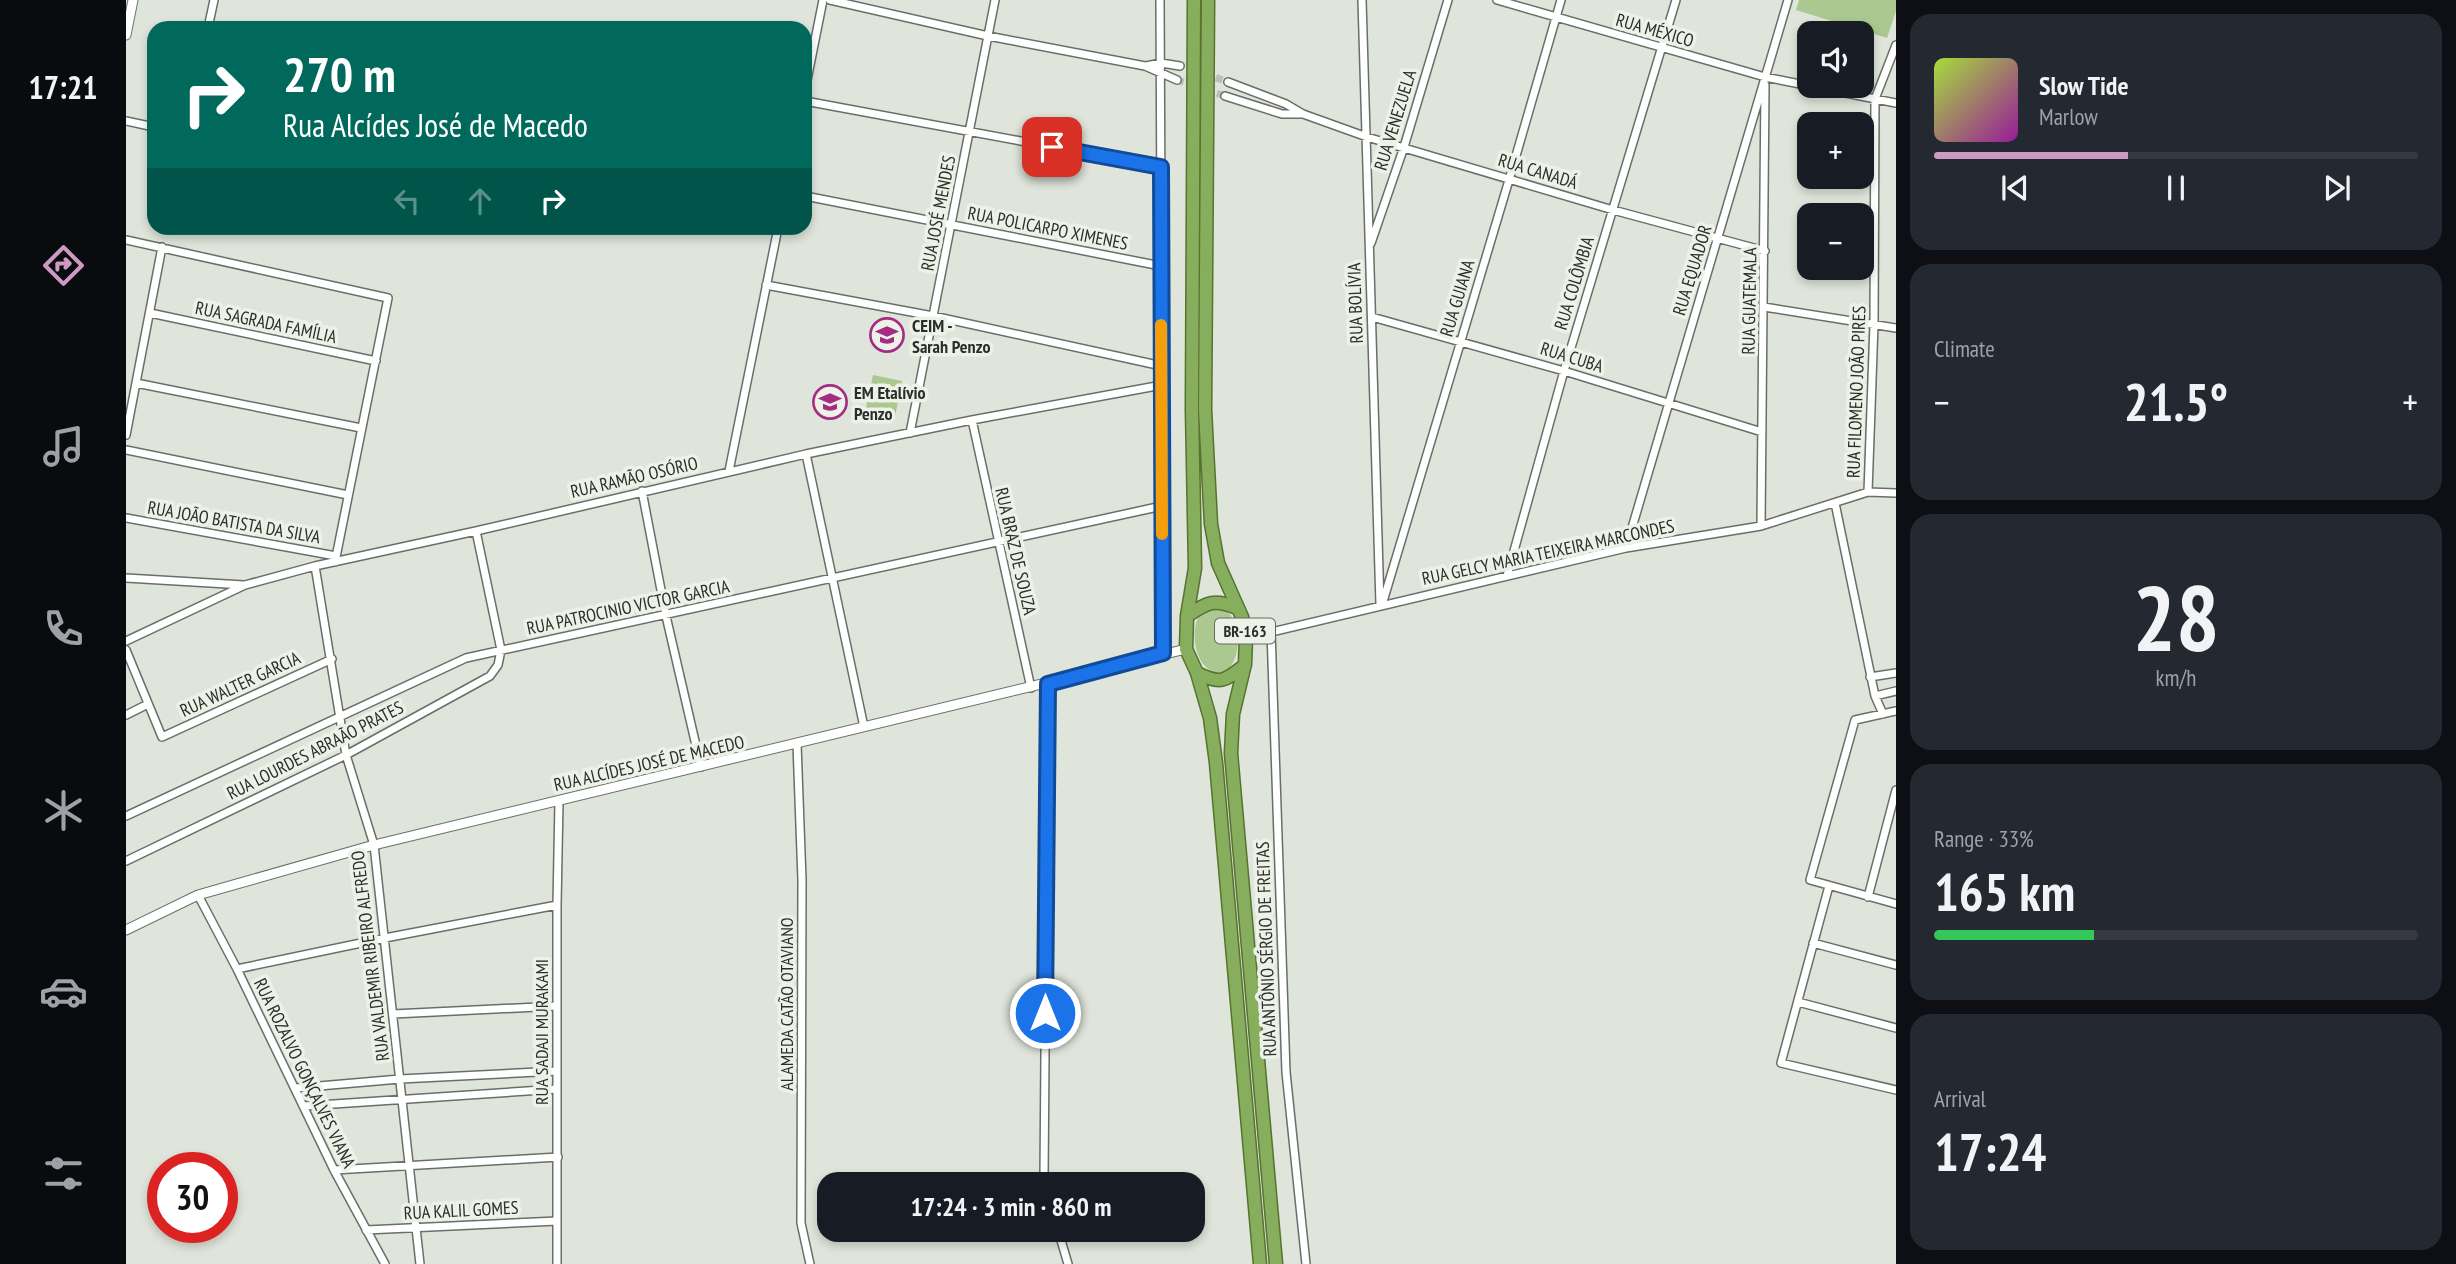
<!DOCTYPE html>
<html lang="en">
<head>
<meta charset="utf-8">
<style>
  :root { --surface:#171b24; --page:#242831; --text:#f1f3f6; --muted:#9ea1a6; --line:#363941; --accent:#ce99c2 }
  body { margin:0; font-family:"PT Sans Narrow",sans-serif; background:var(--page); color:var(--text); height:100vh; display:flex; flex-direction:column; font-size:26px; white-space:nowrap }
  * { box-sizing:border-box; margin:0 }
  p { font-size:23px; color:var(--muted) }
  .icon { flex:none; width:38px; height:38px; fill:none; stroke:currentColor; stroke-width:2; stroke-linecap:round; stroke-linejoin:round }
  .map { position:relative; flex:1; overflow:hidden }
  .side { display:flex; flex-direction:column; gap:14px; padding:14px; background:#0d0f14; width:560px }
  .side>* { flex:none }
  .banner { position:absolute; left:21px; top:21px; width:665px; height:214px; border-radius:21px; box-shadow:0 4px 10px #0003; background:#00695c; color:#fff; overflow:hidden }
  .buttons { position:absolute; left:1671px; top:21px; display:grid; gap:14px }
  .buttons a { display:grid; place-items:center; width:77px; height:77px; border-radius:14px; background:var(--surface); box-shadow:0 4px 10px #0003; font-size:35px }
  .speed { position:absolute; left:21px; top:1152px; display:flex; gap:14px; font-size:35px; font-weight:700; text-align:center }
  .speed>* { display:grid; place-content:center; width:91px; height:91px; border-radius:50%; background:var(--surface); box-shadow:0 4px 10px #0003; line-height:1 }
  .speed .limit { border:10px solid #d22; background:#fff; color:#111 }
  .pin { position:absolute; display:grid; place-items:center; width:60px; height:60px; color:#fff; margin:-30px; border-radius:14px; box-shadow:0 4px 10px #0006 }
  .me { position:absolute; width:77px; margin:-38px; rotate:0deg; stroke-linejoin:round; filter:drop-shadow(0 0 5px #0008) }
  .turn { display:flex; align-items:center; gap:24px; height:147px; padding:0 21px; font-size:32px }
  .turn .icon { width:91px; height:91px; stroke-width:2.5 }
  .turn b { display:block; font-size:49px; line-height:60px }
  .lanes { display:flex; align-items:center; height:66px; padding:0 21px; background:#0003; justify-content:center; gap:35px; direction:ltr }
  .lanes .off { opacity:.35 }
  .big { font-size:52px; font-weight:700; line-height:1.1 }
  .side .tile { flex:1; display:flex; flex-direction:column; justify-content:center; gap:10px; min-width:0; padding:0 24px; border-radius:21px; background:var(--page) }
  .side .dial { align-items:center; gap:0 }
  .dial b { font-size:91px; line-height:1 }
  .song { display:flex; align-items:center; gap:21px }
  .cover { width:84px; height:84px; border-radius:10px; background:linear-gradient(135deg,hsl(80 70% 55%),hsl(300 70% 35%)) }
  .played { height:7px; border-radius:4px; background:linear-gradient(90deg,var(--accent) 40%,var(--line) 40%) }
  .keys { display:flex; justify-content:space-around; direction:ltr }
  .heat { display:flex; justify-content:space-between; align-items:center; font-size:38px; direction:ltr }
  .charge { height:10px; border-radius:5px; background:linear-gradient(90deg,#34c759 33%,var(--line) 0) }
  .trip { position:absolute; left:691px; top:1172px; width:388px; height:70px; border-radius:21px; background:var(--surface); box-shadow:0 4px 10px #0003; font-weight:700; line-height:70px; text-align:center }
  main { display:flex; flex:1; min-height:0 }
  .menu { display:flex; flex-direction:column; width:126px; justify-content:space-around; align-items:center; background:#090b0e; color:var(--muted) }
  .menu .icon { width:49px; height:49px }
  .menu .on { color:var(--accent) }
  .menu b { font-size:32px; color:var(--text) }
  .map>svg:first-child { display:block }
</style>
</head>
<body>
<main>
<nav class="menu">
<b>17:21</b>
<svg class="icon on" aria-label="directions" viewBox="0 0 24 24"><path d="M12 3l9 9-9 9-9-9zM9 14v-3h6M13 9l2 2-2 2"/></svg>
<svg class="icon" aria-label="music" viewBox="0 0 24 24"><path d="M9 18V5l10-2v13"/><circle cx="6" cy="18" r="3"/><circle cx="16" cy="16" r="3"/></svg>
<svg class="icon" aria-label="phone" viewBox="0 0 24 24"><path d="M5 4h4l2 5-3 2q2 4 5 5l2-3 5 2v4C11 20 4 13 5 4z"/></svg>
<svg class="icon" aria-label="climate" viewBox="0 0 24 24"><path d="M12 3v18M4 7l16 10M4 17L20 7"/></svg>
<svg class="icon" aria-label="car" viewBox="0 0 24 24"><path d="M5 17H2v-5l4-1 3-4h7l3 4 3 1v5h-3M9 17h6M6 11h13"/><circle cx="7" cy="17" r="2"/><circle cx="17" cy="17" r="2"/></svg>
<svg class="icon" aria-label="filters" viewBox="0 0 24 24"><path d="M4 7h16M4 17h16"/><circle cx="9" cy="7" r="2"/><circle cx="15" cy="17" r="2"/></svg>
</nav>
<div class="map">
<svg width="1770" height="1264" viewBox="0 0 1770 1264">
  <rect width="100%" height="100%" fill="#dfe5db"/>
  <path fill="#aac890" d="M1673,0H1770V11L1761,38L1670,10Z
    M747,375L776,381L768,422L738,417Z
    M1081,605L1100,609C1115,625 1117,659 1098,673C1066,676 1060,621 1081,605Z"/>
  <g fill="none" stroke-linecap="round" stroke-linejoin="round">
    <path stroke="#bbc0b8" stroke-width="7" stroke-dasharray="7 3.5" stroke-linecap="butt" d="M1080,74L1102,82
      M1051,80L1099,96"/>
    <g stroke="#6a6f66" stroke-width="10">
      <path id="minor" d="M704,0L862,36L1019,66L1051,80
        M1034,0L1037,653
        M1236,0L1254,605
        M1371,0L1639,77L1770,103
        M82,28L88,0
        M1020,66L1035,63L1054,66
        M1102,82L1160,104L1177,114L1241,137L1487,210L1639,251
        M679,90L697,0
        M1099,96L1156,114H1176
        M679,101L1035,167
        M0,121L28,127
        M679,196L1035,266
        M0,240L262,298L209,562
        M1245,243L1278,147L1322,0
        M640,285L807,316L1036,366
        M1638,307L1770,328
        M24,313L250,361
        M1246,317L1438,371L1636,432
        M10,383L235,428
        M846,420L905,688
        M784,433L869,0
        M0,435L36,247
        M0,450L222,495
        M680,454L738,727
        M603,471L652,228
        M516,491L540,616L575,767
        M1742,492L1748,324L1749,99L1770,45
        M1709,503L1749,696L1757,714
        M0,518L210,556
        M1635,526L1639,85
        M1500,548L1662,0
        M189,566L220,755L248,845L294,1264
        M1381,576L1438,371L1550,0
        M0,578L118,585
        M1256,605L1383,180L1435,0
        M1145,631L1160,1072L1180,1264
        M1120,638L1500,548L1635,526L1742,492L1770,493
        M0,641L119,585L189,566L350,531L680,454L846,420L1036,385
        M0,650L36,737L206,659
        M1744,677L1770,673
        M1749,696L1770,691
        M1770,711L1729,720L1684,880L1770,904
        M0,715L22,704
        M671,744L676,880L675,1223L684,1264
        M0,816L340,658L1036,506
        M0,861L220,755L364,676L372,665L375,650L350,531
        M1703,886L1655,1063L1770,1090
        M72,895L111,969L208,1170L259,1264
        M1742,897L1770,790
        M1687,943L1770,965
        M111,969L259,938L431,905
        M1672,1002L1770,1028
        M267,1014L431,1006
        M170,1088L274,1079L431,1071
        M178,1106L431,1089
        M208,1170L432,1157
        M919,1185L918,1178L922,684
        M240,1230L431,1221
        M932,1230L942,1264
        M431,1264V905L433,801"/>
    </g>
    <g stroke="#6a6f66" stroke-width="11">
      <path id="tertiary" d="M0,35L7,0
        M0,930L72,895L248,845L1060,649"/>
    </g>
    <g stroke="#547430" stroke-width="15">
      <path id="trunk" d="M1068,0L1066,409L1069,568L1061,616L1060,649L1071,673L1084,718L1090,763L1134,1264
        M1082,0L1079,410L1085,524L1092,563L1116,617L1120,638L1119,664L1107,714L1105,753L1150,1264
        M1061,616C1081,603 1087,598 1111,608
        M1071,673C1095,685 1099,681 1119,665"/>
    </g>
    <use href="#minor" stroke="#fff" stroke-width="7"/>
    <use href="#tertiary" stroke="#fff" stroke-width="9"/>
    <use href="#trunk" stroke="#87ae5c" stroke-width="12"/>
  </g>
  <g fill="none" stroke-linecap="round" stroke-linejoin="round">
    <g stroke="#114b97" stroke-width="18">
      <path id="route" d="M919,1013L922,684L1037,653L1035,167L926,147"/>
    </g>
    <use href="#route" stroke="#1a73e8" stroke-width="12"/>
    <path stroke="#f59e0b" stroke-width="12" d="M1035,325L1036,534"/>
  </g>
  <defs>
    <g id="school-ring" transform="scale(1.75)"><circle r="9.5" fill="#ecf2e8" stroke="#a42c83" stroke-width="1.5"/><path d="M0-5L7-2L0 1L-7-2ZM-4 1L0 2.5L4 1V4Q0 6-4 4Z" fill="#a42c83"/></g>
  </defs>
  <g fill-rule="evenodd">
    <use href="#school-ring" x="761" y="335"/>
    <use href="#school-ring" x="704" y="402"/>
  </g>
  <g text-anchor="middle" dominant-baseline="central" stroke-width="7" stroke-linejoin="round" paint-order="stroke">
    <rect fill="#ecf2e8" stroke="#666963" stroke-width="2" x="1089" y="618.5" width="60" height="25" rx="5"/>
    <g font-size="16" font-weight="bold" fill="#2c2e2a">
      <text x="1119" y="631">BR-163</text>
    </g>
    <g font-size="18" fill="#2c2e2a" stroke="#ecf2e8">
      <text transform="translate(1529 30) rotate(16)">RUA MÉXICO</text>
      <text transform="translate(1269 120) rotate(-73)">RUA VENEZUELA</text>
      <text transform="translate(1412 171) rotate(17)">RUA CANADÁ</text>
      <text transform="translate(812 213) rotate(-79)">RUA JOSÉ MENDES</text>
      <text transform="translate(922 228) rotate(11)">RUA POLICARPO XIMENES</text>
      <text transform="translate(1566 270) rotate(-73)">RUA EQUADOR</text>
      <text transform="translate(1448 283) rotate(-73)">RUA COLÔMBIA</text>
      <text transform="translate(1331 298) rotate(-73)">RUA GUIANA</text>
      <text transform="translate(1623 301) rotate(-89)">RUA GUATEMALA</text>
      <text transform="translate(1229 303) rotate(-92)">RUA BOLÍVIA</text>
      <text transform="translate(140 322) rotate(12)">RUA SAGRADA FAMÍLIA</text>
      <text transform="translate(1446 357) rotate(17)">RUA CUBA</text>
      <text transform="translate(1730 392) rotate(-88)">RUA FILOMENO JOÃO PIRES</text>
      <text transform="translate(508 477) rotate(-13)">RUA RAMÃO OSÓRIO</text>
      <text transform="translate(108 522) rotate(10)">RUA JOÃO BATISTA DA SILVA</text>
      <text transform="translate(890 551) rotate(77)">RUA BRAZ DE SOUZA</text>
      <text transform="translate(1422 552) rotate(-12)">RUA GELCY MARIA TEIXEIRA MARCONDES</text>
      <text transform="translate(502 607) rotate(-12)">RUA PATROCINIO VICTOR GARCIA</text>
      <text transform="translate(114 684) rotate(-25)">RUA WALTER GARCIA</text>
      <text transform="translate(189 750) rotate(-27)">RUA LOURDES ABRAÃO PRATES</text>
      <text transform="translate(523 763) rotate(-13)">RUA ALCÍDES JOSÉ DE MACEDO</text>
      <text transform="translate(1140 949) rotate(-92)">RUA ANTÔNIO SÉRGIO DE FREITAS</text>
      <text transform="translate(244 956) rotate(-97)">RUA VALDEMIR RIBEIRO ALFREDO</text>
      <text transform="translate(660 1004) rotate(-90)">ALAMEDA CATÃO OTAVIANO</text>
      <text transform="translate(415 1032) rotate(-90)">RUA SADAJI MURAKAMI</text>
      <text transform="translate(179 1073) rotate(64)">RUA ROZALVO GONÇALVES VIANA</text>
      <text transform="translate(335 1210) rotate(-3)">RUA KALIL GOMES</text>
    </g>
    <g font-size="18" font-weight="bold" fill="#2c2e2a" stroke="#ecf2e8" text-anchor="start">
      <text x="786" y="325">CEIM -<tspan x="786" dy="21">Sarah Penzo</tspan></text>
      <text x="728" y="392">EM Etalívio<tspan x="728" dy="21">Penzo</tspan></text>
    </g>
  </g>
</svg>
<div class="buttons">
<a><svg class="icon" aria-label="sound" viewBox="0 0 24 24"><path d="M4 9h4l5-4v14l-5-4H4zM17 9q2 3 0 6"/></svg></a>
<a>+</a>
<a>−</a>
</div>
<div class="speed"><div class="limit">30</div></div>
<div class="pin" style="left:926px;top:147px;background:#d93025"><svg class="icon" aria-label="arrive" viewBox="0 0 24 24"><path d="M6 21V4h12l-3 4 3 4H6"/></svg></div>
<svg class="me" style="left:919px;top:1013px" viewBox="-20 -20 40 40"><circle r="17" fill="#1a73e8" stroke="#fff" stroke-width="3"/><path d="M0-11L8 9 0 5-8 9z" fill="#fff"/></svg>
<div class="trip">17:24 · 3 min · 860 m</div>
<div class="banner">
<div class="turn"><svg class="icon" aria-label="right" viewBox="0 0 24 24"><path d="M7 20v-9h11M14 6l5 5-5 5"/></svg><div><b>270 m</b>Rua Alcídes José de Macedo</div></div>
<div class="lanes"><svg class="icon off" aria-label="left" viewBox="0 0 24 24"><path d="M17 20v-9H6M10 6l-5 5 5 5"/></svg><svg class="icon off" aria-label="ahead" viewBox="0 0 24 24"><path d="M12 20V5M6 11l6-6 6 6"/></svg><svg class="icon" aria-label="right" viewBox="0 0 24 24"><path d="M7 20v-9h11M14 6l5 5-5 5"/></svg></div>
</div>
</div>
<section class="side">
<div class="tile">
<div class="song"><i class="cover"></i><div><b>Slow Tide</b><p>Marlow</p></div></div>
<div class="played"></div>
<div class="keys"><svg class="icon" aria-label="previous" viewBox="0 0 24 24"><path d="M18 5L8 12l10 7zM5 5v14"/></svg><svg class="icon" aria-label="pause" viewBox="0 0 24 24"><path d="M8 5v14M16 5v14"/></svg><svg class="icon" aria-label="next" viewBox="0 0 24 24"><path d="M6 5l10 7-10 7zM19 5v14"/></svg></div>
</div>
<div class="tile"><p>Climate</p>
<div class="heat"><a>−</a><b class="big">21.5°</b><a>+</a></div>
</div>
<div class="tile dial"><b>28</b><p>km/h</p></div>
<div class="tile"><p>Range · 33%</p><b class="big">165 km</b><div class="charge"></div></div>
<div class="tile"><p>Arrival</p><b class="big">17:24</b></div>
</section>
</main>
</body>
</html>
